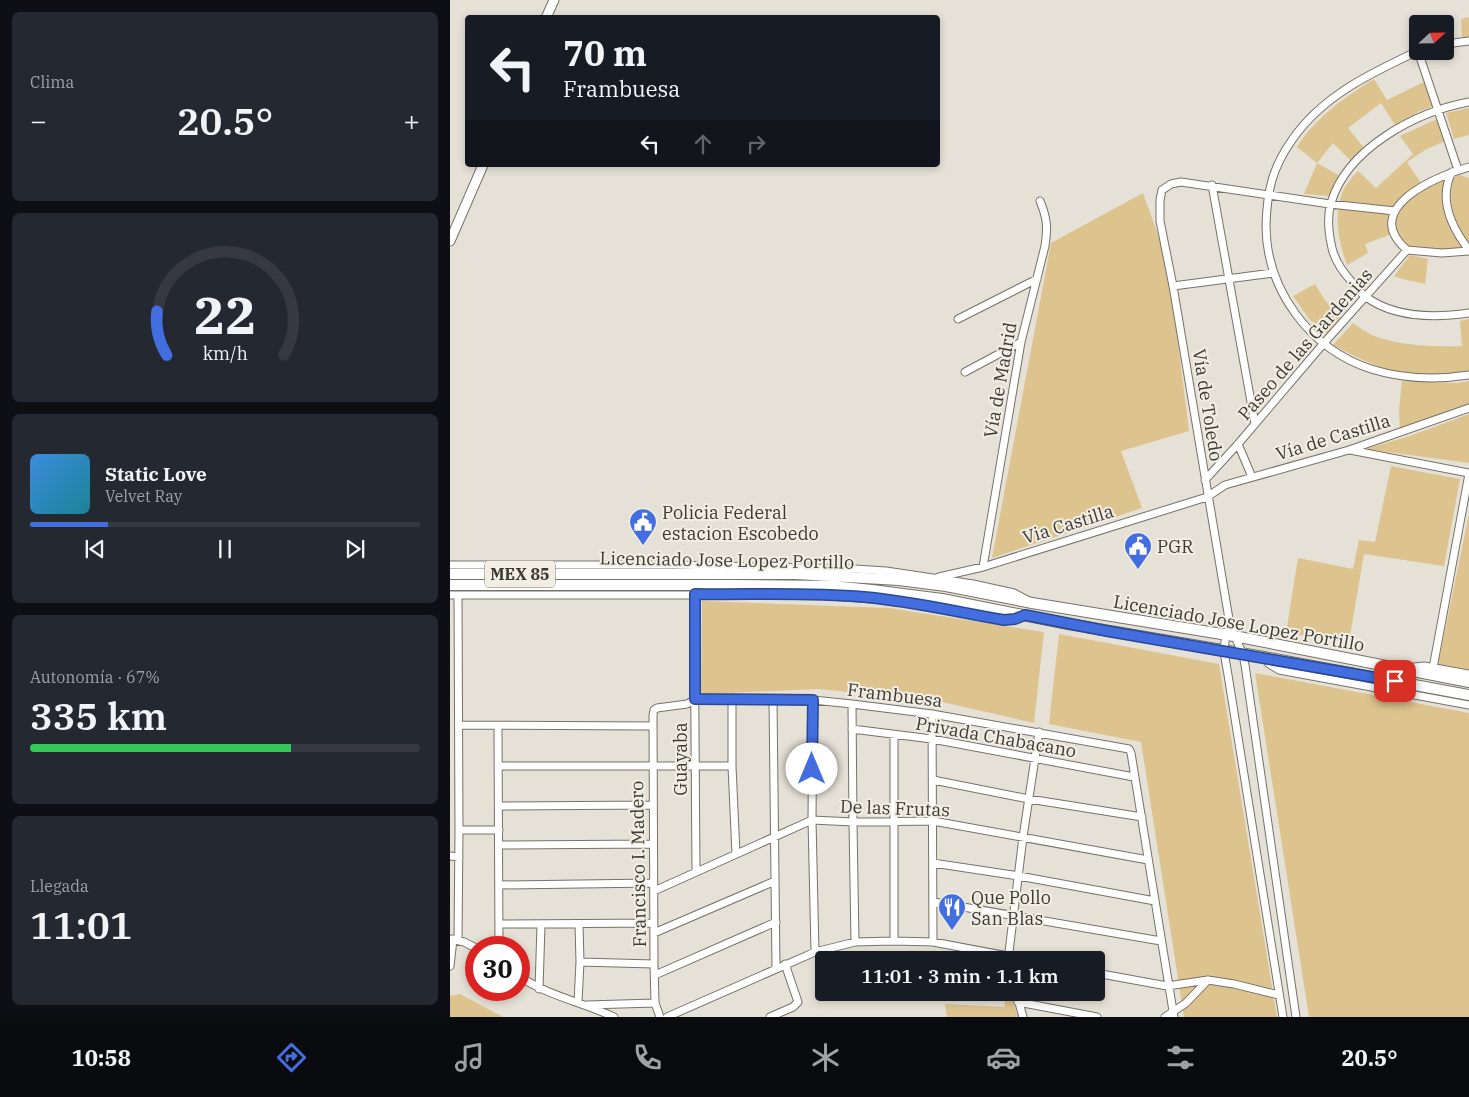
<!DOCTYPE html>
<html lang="es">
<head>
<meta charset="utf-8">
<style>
  :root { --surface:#171b24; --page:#242831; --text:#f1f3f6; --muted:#9ea1a6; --line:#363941; --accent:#426ee0 }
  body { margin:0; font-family:"IBM Plex Serif",serif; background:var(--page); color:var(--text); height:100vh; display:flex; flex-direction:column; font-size:19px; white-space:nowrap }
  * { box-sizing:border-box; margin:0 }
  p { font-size:16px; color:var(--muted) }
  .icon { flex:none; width:28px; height:28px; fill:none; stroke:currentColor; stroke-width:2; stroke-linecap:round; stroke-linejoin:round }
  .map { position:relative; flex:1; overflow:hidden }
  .side { display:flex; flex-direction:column; gap:12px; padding:12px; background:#0d0f14; width:450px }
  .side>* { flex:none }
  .guide { position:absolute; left:15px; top:15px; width:475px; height:152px; border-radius:5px; box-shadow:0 2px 8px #0003; background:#171b24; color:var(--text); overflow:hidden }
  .needle { width:32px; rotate:68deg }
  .controls { position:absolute; left:959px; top:15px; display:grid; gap:10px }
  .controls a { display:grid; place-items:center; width:45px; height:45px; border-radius:5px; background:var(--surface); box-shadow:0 2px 8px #0003; font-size:25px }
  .speed { position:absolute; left:15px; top:936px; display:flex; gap:10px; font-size:25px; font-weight:700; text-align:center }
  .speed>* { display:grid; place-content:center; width:65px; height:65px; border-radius:50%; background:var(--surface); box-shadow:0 2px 8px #0003; line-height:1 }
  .speed .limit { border:8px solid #d22; background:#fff; color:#111 }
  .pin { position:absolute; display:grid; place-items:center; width:42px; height:42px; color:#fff; margin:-21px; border-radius:10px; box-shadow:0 2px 8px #0006 }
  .me { position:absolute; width:55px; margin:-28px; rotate:0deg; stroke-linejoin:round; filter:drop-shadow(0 0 4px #0008) }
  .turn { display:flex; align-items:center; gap:18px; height:105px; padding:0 15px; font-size:22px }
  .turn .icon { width:65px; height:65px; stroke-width:2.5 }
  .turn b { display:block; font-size:35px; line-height:42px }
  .lanes { display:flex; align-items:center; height:48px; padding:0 15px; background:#0003; justify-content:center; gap:25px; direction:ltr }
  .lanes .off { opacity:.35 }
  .big { font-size:38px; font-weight:600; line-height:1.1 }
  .side .widget { flex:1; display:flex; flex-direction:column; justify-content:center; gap:8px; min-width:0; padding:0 18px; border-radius:8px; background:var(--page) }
  .side .dial { align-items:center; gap:0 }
  .dial svg { height:130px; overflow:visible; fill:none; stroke:var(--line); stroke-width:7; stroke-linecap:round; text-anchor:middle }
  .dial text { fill:var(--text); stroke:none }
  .song { display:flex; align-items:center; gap:15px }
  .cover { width:60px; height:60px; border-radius:8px; background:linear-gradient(135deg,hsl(210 70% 55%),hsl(190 70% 35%)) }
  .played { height:5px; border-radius:2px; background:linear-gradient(90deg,var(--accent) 20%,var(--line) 20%) }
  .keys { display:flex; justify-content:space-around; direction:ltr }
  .heat { display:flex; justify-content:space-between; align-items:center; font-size:28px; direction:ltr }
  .charge { height:8px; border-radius:4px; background:linear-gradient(90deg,#34c759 67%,var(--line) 0) }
  .trip { position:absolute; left:365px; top:951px; width:290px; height:50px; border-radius:5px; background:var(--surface); box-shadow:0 2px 8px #0003; font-weight:600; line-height:50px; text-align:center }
  .tabs { display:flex; height:80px; justify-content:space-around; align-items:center; background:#090b0e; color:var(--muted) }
  .tabs .icon { width:35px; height:35px }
  .tabs .on { color:var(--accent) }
  .tabs b { font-size:22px; color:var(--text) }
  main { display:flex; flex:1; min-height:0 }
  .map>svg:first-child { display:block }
</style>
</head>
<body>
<main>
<section class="side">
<div class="widget"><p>Clima</p>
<div class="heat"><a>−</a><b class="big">20.5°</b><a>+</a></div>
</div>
<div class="widget dial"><svg viewBox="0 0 100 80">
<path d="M14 69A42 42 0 1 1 86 69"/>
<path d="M14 69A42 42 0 0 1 8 42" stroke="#426ee0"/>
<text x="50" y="56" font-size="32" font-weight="700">22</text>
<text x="50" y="72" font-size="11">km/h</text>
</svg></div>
<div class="widget">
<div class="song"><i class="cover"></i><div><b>Static Love</b><p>Velvet Ray</p></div></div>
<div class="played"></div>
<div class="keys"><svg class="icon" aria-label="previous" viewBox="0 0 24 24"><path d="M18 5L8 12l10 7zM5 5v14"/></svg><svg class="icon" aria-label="pause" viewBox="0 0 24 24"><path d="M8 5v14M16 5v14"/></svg><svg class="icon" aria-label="next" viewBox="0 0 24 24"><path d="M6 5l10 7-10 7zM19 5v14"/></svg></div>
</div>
<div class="widget"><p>Autonomía · 67%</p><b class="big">335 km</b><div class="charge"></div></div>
<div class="widget"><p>Llegada</p><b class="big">11:01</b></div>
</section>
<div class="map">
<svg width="1019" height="1017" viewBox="0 0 1019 1017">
  <rect width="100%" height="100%" fill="#e6e1d6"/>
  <path fill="#ddc38e" d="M1019,17V38L1012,40L1011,19Z
    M924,79L937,100L976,81L984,106L970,111L945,125L931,103L898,128L914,148L901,161L883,143L867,163L890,176L879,196L854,194L867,163L847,147C865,118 895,97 924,79Z
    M1019,108V135L1004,139L996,113Z
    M987,119L995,141L975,150L957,162L971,183L943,207L890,202C891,190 900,179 908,171L926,188L963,154L950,136Z
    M1010,175L1019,178V243C1005,226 995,197 1005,177Z
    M998,177L994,202L1016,248C1004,250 963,252 954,244C949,240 947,232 945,226C946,201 977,187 998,177Z
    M693,193L718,263L739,431L671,451L692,508L542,558L601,243Z
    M888,207L940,212L938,221L939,235L915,244L918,253L897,265C889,243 887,230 888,207Z
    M960,255L978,259L975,284L952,279L944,276Z
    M865,284L874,299L891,317L876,334L859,319L843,296Z
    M1019,319V372C989,377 954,376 925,365C911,360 897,352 883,345L903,323C910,328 918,334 927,337C954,346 983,347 1012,346L1010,321Z
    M952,381L1008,383L1019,381V404L1012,408L950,430L949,410Z
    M1019,414V463L915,449L957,437Z
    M941,466L1010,479L994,566L914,554L899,642L836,633L848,558L903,569L909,540L925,542Z
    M1019,514V670L988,664Z
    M252,601L439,608L594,632L584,723L492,702L369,689L251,694Z
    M609,634L769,664L827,1017H734L691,742L599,724Z
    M805,673L1019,713V1017H859Z
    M554,993H561L568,1017H497L495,1004L555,1007Z
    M10,994L53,1017H0V996Z"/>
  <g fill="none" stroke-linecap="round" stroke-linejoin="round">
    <g stroke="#777269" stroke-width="9">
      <path id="minor" d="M995,44L1019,41
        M968,51C921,73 872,96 842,140C822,168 817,192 816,225C816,290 860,349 921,369C953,379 987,380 1019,375
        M968,51L1008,170
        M1019,102C966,112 897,148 881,203C877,216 879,235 882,248C885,261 892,271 901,281C905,286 910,293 916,297C945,318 985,318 1019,313
        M1019,167C986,176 909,209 957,250L992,253L1019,251
        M1002,172C988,199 1002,228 1019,250
        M762,185L805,424
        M723,286L823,273
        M508,319L587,279
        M515,372L571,342
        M788,444L802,477
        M900,450L1019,473
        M755,480L788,444L874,343L957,250
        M0,565H224L405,569L436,571L523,584L564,593L579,601
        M533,567L571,342L595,246C598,227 597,218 590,201
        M489,577L533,567L757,497L775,485L899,450L1019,408
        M244,591L246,872
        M0,595H366L450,601L554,620L565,619L574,616
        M8,595L9,830L8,940
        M776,632L774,652L778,675L833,1017
        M814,657L819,664L829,670L1019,705
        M955,668L974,666L1019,674
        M983,668L1019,474
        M282,698V766L286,854
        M323,699L326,968
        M363,700L362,820L365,952
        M402,704L403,822L405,942
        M482,714L483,942
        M9,725L202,726
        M48,726L49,948
        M402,729L482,739L684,777
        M444,735V941
        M48,766H282
        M483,780L579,799L692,817
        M49,806L202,805
        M9,830H49
        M50,845L202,844
        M0,856L9,857
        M483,863L569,876L705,901
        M50,885L203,883
        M204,891L362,820L403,822L483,821L698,860
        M484,902L711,941
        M49,924L204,923
        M204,933L325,881
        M0,939L14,942L26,948
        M558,960L573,837L589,732
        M130,962L204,964
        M0,966L3,939
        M646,973L717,986L758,980L784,984L829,995
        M205,975L326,922
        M69,976C98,996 132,1002 164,1017
        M89,989L91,925
        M566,992L573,1017
        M128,1002L130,962L129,924
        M568,1002L647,1017
        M137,1005L205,1003
        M210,1017L205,1003L204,964L203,715L204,710L207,708L237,704L248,698L363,700L402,704L482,714L679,749L681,753L724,1017
        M217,1017L365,952L405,942L444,941L483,942L579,960
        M320,1017L343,1007L348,1002L335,964
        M715,1017L736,1003L758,980
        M846,1017L795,665L793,655L780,625L723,286L710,221V200L712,190L721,184L731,182L880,204L945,211"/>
    </g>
    <g stroke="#777269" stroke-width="11">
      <path id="major" d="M96,18L104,0
        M0,241L33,165"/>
    </g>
    <g stroke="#777269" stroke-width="12">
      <path id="highway" d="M0,574H346L449,580L496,586L582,603L784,636L1019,682
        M0,585H284L382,586L422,590L492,599L618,624L814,657L1019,695"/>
    </g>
    <use href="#minor" stroke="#fff" stroke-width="7"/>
    <use href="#major" stroke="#fff" stroke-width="9"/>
    <use href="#highway" stroke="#fff" stroke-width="10"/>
  </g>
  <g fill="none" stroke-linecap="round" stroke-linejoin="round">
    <g stroke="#2b4892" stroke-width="12">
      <path id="route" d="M362,769L363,700L245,699V594C301,595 357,592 414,597C461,601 507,612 554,620L565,619L575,615L657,631L945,681"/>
    </g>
    <use href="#route" stroke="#426ee0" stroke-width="9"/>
  </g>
  <defs>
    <g id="civic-pin" transform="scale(1.4375)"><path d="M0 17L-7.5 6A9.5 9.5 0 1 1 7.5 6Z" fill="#426ee0" stroke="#f3eee4"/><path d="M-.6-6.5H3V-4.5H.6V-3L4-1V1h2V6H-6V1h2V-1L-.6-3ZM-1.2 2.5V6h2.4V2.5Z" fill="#fff"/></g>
    <g id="restaurant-pin" transform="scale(1.4375)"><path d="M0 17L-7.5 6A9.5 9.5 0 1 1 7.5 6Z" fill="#426ee0" stroke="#f3eee4"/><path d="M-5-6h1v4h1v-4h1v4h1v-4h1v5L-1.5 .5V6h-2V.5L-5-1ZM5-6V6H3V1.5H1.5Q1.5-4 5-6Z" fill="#fff"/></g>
  </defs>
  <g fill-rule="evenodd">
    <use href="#civic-pin" x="193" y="522"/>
    <use href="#civic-pin" x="688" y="546"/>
    <use href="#restaurant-pin" x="502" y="907"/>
  </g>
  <g text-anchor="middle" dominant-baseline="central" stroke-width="4" stroke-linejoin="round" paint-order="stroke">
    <rect fill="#f3eee4" stroke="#73706a" stroke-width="1" x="35" y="560.5" width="70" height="27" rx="4"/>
    <g font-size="16" font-weight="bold" fill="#3c3a36">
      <text x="70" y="574">MEX 85</text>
    </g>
    <g font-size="18" fill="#3c3a36" stroke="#f3eee4">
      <text transform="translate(855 344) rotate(-49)">Paseo de las Gardenias</text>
      <text transform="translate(550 380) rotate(-80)">Vía de Madrid</text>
      <text transform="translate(758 405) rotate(81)">Vía de Toledo</text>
      <text transform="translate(883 437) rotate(-17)">Vía de Castilla</text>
      <text transform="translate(618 524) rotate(-17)">Via Castilla</text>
      <text transform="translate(277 560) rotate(1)">Licenciado Jose Lopez Portillo</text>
      <text transform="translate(789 623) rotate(10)">Licenciado Jose Lopez Portillo</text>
      <text transform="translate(445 695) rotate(7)">Frambuesa</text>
      <text transform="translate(546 737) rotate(10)">Privada Chabacano</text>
      <text transform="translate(230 759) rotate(-90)">Guayaba</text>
      <text transform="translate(445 808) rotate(2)">De las Frutas</text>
      <text transform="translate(188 864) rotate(-91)">Francisco I. Madero</text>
    </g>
    <g font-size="18" fill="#3c3a36" stroke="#f3eee4" text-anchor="start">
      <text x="212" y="512">Policia Federal<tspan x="212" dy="21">estacion Escobedo</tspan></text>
      <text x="707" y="546">PGR</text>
      <text x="521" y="897">Que Pollo<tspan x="521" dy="21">San Blas</tspan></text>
    </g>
  </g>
</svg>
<div class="controls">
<a><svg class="needle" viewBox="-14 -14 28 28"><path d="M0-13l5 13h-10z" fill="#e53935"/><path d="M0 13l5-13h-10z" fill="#9ea1a6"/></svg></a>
</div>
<div class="speed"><div class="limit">30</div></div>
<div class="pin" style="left:945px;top:681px;background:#d93025"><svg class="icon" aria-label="arrive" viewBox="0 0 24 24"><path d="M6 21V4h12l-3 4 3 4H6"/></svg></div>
<svg class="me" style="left:362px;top:769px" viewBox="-20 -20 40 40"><circle r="19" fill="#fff"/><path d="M0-13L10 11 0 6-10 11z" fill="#426ee0"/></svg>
<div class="trip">11:01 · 3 min · 1.1 km</div>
<div class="guide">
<div class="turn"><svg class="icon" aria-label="left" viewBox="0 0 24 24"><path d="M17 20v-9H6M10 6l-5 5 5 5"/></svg><div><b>70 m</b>Frambuesa</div></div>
<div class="lanes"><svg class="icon" aria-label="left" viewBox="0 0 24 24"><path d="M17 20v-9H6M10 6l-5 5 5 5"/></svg><svg class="icon off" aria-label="ahead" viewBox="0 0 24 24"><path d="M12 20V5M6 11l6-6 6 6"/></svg><svg class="icon off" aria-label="right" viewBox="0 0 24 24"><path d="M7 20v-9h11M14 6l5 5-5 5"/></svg></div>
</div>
</div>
</main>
<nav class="tabs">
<b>10:58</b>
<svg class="icon on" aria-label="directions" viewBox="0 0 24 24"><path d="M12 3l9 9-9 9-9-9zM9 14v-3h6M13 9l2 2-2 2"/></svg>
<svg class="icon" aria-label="music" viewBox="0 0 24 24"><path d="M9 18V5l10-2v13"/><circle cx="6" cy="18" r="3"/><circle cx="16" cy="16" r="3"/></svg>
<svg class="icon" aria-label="phone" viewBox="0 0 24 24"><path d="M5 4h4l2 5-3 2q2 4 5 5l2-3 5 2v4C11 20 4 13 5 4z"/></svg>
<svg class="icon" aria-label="climate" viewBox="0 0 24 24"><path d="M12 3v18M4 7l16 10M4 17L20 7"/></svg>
<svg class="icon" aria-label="car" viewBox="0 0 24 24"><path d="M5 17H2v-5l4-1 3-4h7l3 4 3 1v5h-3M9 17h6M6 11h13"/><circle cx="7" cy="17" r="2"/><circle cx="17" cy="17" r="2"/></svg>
<svg class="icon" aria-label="filters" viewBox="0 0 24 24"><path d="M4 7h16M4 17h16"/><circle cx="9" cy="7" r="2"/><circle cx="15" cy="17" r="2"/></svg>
<b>20.5°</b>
</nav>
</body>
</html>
